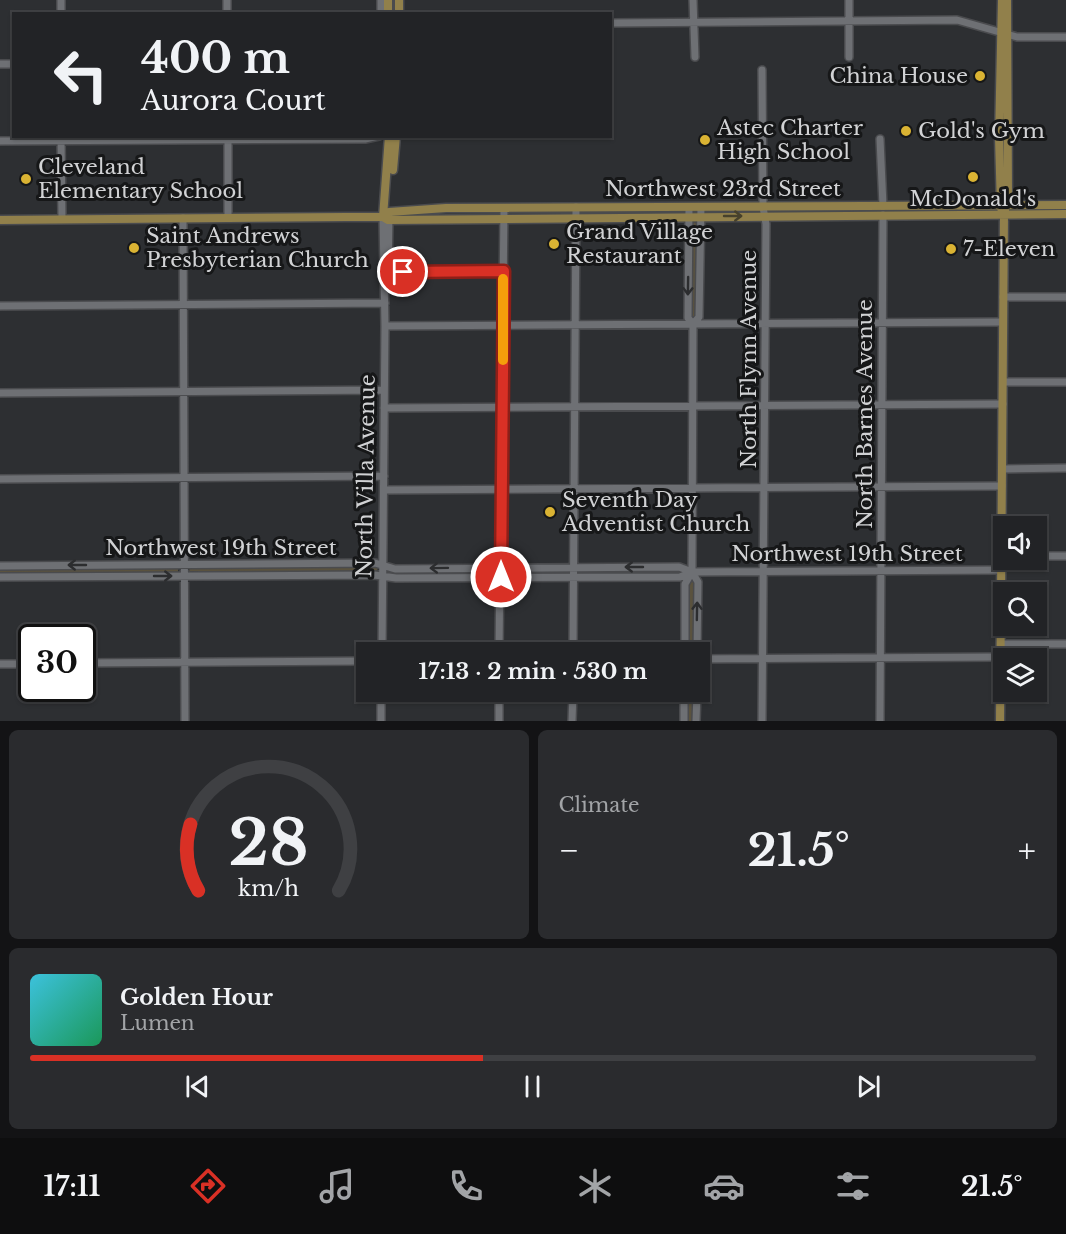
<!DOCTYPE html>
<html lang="en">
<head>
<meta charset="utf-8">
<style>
  :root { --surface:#222326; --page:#2a2b2e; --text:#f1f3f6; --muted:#a2a4a7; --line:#3f4043; --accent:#d93025 }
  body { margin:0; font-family:"Libre Baskerville",serif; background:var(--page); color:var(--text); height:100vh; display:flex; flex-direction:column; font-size:22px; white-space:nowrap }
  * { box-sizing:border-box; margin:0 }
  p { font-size:20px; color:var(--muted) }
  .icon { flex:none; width:33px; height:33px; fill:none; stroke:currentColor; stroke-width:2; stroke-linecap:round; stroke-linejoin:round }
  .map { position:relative; height:721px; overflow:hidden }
  .panel { display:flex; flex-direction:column; gap:9px; padding:9px; background:#131315; flex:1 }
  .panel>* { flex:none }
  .banner { position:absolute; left:12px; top:12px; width:600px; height:126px; border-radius:0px; box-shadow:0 2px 4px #0004,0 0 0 2px var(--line); background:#222326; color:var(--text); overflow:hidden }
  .controls { position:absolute; left:993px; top:516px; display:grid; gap:12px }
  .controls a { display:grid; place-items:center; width:54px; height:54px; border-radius:0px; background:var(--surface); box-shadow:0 2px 4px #0004,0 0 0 2px var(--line); font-size:30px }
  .speed { position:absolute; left:18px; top:624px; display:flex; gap:12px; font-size:30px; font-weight:700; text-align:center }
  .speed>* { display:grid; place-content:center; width:78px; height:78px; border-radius:50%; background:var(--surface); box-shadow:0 2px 4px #0004,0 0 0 2px var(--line); line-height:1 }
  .speed .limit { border:3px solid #111; border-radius:9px; background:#fff; color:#111 }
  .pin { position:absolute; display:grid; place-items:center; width:51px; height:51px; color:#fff; margin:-26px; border:3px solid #fff; border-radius:50%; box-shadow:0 2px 6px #0007 }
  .me { position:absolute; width:66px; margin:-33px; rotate:0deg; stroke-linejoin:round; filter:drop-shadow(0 0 4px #0008) }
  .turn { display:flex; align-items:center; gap:21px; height:126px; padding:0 30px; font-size:27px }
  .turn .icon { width:78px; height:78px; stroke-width:2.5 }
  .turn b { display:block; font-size:42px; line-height:51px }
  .big { font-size:45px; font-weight:800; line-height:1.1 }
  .panel .tile { flex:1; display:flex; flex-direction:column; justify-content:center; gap:9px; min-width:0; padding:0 21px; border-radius:9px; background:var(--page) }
  .panel .dial { align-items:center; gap:0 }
  .dial svg { height:156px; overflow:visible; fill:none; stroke:var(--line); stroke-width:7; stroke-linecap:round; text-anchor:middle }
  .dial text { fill:var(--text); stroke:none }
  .song { display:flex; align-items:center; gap:18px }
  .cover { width:72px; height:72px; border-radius:9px; background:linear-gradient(135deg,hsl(190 70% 55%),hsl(150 70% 35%)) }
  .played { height:6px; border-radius:3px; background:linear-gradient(90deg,var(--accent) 45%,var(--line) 45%) }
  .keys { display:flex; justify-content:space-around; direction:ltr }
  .heat { display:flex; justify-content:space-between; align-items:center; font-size:33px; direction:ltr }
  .panel .tiles { flex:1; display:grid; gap:9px; grid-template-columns:1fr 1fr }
  .tile:last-child { grid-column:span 2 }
  .trip { position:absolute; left:356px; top:642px; width:354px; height:60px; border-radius:0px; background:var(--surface); box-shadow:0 2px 4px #0004,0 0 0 2px var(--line); font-weight:800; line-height:60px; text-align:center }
  .tab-bar { display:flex; height:96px; justify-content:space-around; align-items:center; background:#0e0e0f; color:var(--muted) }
  .tab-bar .icon { width:42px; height:42px }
  .tab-bar .active { color:var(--accent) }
  .tab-bar b { font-size:27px; color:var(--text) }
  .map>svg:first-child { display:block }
</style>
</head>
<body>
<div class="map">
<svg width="1066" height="721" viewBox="0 0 1066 721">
  <rect width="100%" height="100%" fill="#2d2f32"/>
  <path fill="#5a523e" d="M694,222L697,224V320H690L692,223Z
    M374,565L378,569L375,572L189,571L190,568Z
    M178,567V573L0,575V568Z
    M579,569H680L682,572L681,574L579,575L577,571Z
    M495,570L494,575L394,576L393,573Z
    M506,570H569L570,572L567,575H507Z
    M692,579L695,583L694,652H688L687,585Z
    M686,692H695L694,721H686Z"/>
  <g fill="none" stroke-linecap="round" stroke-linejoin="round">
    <g stroke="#4a4b4e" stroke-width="10">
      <path id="minor" d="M61,0V14
        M227,0V14
        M381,0V14
        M693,0L695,57
        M610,23L957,20L1017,37H1066
        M849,57V0
        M0,64H14
        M61,138L62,219
        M880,139L883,206
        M0,141L365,139L379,136
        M689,207L688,318L693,324
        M183,218L185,721
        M228,218V137
        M388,273L504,271
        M388,277L389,216
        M1003,297H1066
        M0,306L385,303
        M385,326L1003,322
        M1003,382H1066
        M0,393L384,390
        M384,408L1003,404
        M1002,469L1066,468
        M0,479L384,476
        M384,490L1002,486
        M1036,556H1066
        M0,566L375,563L395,569L679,567L692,572
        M692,572L698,582L697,652
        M0,577L374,575L396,578L680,577L692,572L1002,570
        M1001,644H1066
        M382,652L385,326L383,217
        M499,652L504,208
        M573,652L576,207
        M685,652V584L692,572L693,324L699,317L701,207
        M699,659L1000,657
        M82,663L366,661
        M0,664H32
        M381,721V692
        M499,721V692
        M572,721L573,692
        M684,721V692
        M696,721L697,692
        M762,721L766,224L763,207L762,70
        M880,721L883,215"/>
    </g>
    <g stroke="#4a4b4e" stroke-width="11">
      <path id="major" d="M388,14V0
        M399,14V0
        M393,170L396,136
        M1001,208L999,138L1002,0
        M383,217L389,212L446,208L1066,205
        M383,217L389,136
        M0,220L346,217H383L388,220L1066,214
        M1000,721L1004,214L1008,196L1007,0"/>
    </g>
    <use href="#minor" stroke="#6e7074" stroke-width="7"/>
    <use href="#major" stroke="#91804b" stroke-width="8"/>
  </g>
  <defs><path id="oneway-shaft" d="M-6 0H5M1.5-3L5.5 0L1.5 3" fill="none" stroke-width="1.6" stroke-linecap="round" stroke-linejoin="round" transform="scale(1.5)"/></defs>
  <use stroke="#47412c" href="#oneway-shaft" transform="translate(733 216)"/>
  <g stroke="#2c2d2f">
    <use href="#oneway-shaft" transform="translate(688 286) rotate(91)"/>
    <use href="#oneway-shaft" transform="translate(77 565) rotate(180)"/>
    <use href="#oneway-shaft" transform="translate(634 567) rotate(180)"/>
    <use href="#oneway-shaft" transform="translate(439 568) rotate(179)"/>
    <use href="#oneway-shaft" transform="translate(163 576)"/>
    <use href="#oneway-shaft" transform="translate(697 611) rotate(-89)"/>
  </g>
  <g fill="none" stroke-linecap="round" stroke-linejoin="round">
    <g stroke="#8d1f18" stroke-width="15">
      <path id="route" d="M403,272L504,271L501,577"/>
    </g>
    <use href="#route" stroke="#d93025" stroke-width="10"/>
    <path stroke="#f59e0b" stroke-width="10" d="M503,360V279"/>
  </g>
  <g fill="#dab333" stroke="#161718" stroke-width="2">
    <circle cx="980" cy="76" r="6"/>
    <circle cx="906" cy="131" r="6"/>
    <circle cx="705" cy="140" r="6"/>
    <circle cx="973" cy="177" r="6"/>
    <circle cx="26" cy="179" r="6"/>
    <circle cx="554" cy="244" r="6"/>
    <circle cx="134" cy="248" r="6"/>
    <circle cx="951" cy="249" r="6"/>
    <circle cx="550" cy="512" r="6"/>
  </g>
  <g text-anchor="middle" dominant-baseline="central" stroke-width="6" stroke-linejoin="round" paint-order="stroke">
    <g font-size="21" fill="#d1d2d4" stroke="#161718" text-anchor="start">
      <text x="968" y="76" text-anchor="end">China House</text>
      <text x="717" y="128">Astec Charter<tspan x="717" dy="24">High School</tspan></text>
      <text x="918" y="131">Gold's Gym</text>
      <text x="38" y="167">Cleveland<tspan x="38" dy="24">Elementary School</tspan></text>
      <text x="973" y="199" text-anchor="middle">McDonald's</text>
      <text x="566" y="232">Grand Village<tspan x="566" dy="24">Restaurant</tspan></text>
      <text x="146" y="236">Saint Andrews<tspan x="146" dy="24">Presbyterian Church</tspan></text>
      <text x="963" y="249">7-Eleven</text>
      <text x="562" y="500">Seventh Day<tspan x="562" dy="24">Adventist Church</tspan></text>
    </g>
    <g font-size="21" fill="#d1d2d4" stroke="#161718">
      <text x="723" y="189">Northwest 23rd Street</text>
      <text transform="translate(749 359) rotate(-90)">North Flynn Avenue</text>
      <text transform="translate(865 414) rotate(-90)">North Barnes Avenue</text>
      <text transform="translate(366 476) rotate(-89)">North Villa Avenue</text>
      <text x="221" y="548">Northwest 19th Street</text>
      <text x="847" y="554">Northwest 19th Street</text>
    </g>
  </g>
</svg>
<div class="controls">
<a><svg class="icon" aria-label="sound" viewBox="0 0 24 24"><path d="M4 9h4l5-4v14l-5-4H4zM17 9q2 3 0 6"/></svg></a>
<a><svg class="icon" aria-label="search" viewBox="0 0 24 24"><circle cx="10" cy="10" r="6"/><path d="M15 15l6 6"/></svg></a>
<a><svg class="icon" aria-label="layers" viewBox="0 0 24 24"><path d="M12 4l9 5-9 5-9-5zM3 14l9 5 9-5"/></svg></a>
</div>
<div class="speed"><div class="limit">30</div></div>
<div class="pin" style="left:403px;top:272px;background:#d93025"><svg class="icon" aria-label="arrive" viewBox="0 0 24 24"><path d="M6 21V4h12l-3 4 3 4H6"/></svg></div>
<svg class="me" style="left:501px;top:577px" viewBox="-20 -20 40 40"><circle r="17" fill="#d93025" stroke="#fff" stroke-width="3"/><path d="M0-11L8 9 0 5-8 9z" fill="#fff"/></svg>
<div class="trip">17:13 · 2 min · 530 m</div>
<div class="banner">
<div class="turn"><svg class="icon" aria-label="left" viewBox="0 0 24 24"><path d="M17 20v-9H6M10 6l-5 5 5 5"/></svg><div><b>400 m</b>Aurora Court</div></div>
</div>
</div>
<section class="panel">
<div class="tiles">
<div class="tile dial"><svg viewBox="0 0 100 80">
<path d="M14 69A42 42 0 1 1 86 69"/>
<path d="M14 69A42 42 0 0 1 10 35" stroke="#d93025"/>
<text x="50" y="56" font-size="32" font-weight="700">28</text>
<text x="50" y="72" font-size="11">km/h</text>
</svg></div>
<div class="tile"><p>Climate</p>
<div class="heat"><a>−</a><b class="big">21.5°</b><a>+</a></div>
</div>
<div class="tile">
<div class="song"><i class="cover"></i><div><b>Golden Hour</b><p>Lumen</p></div></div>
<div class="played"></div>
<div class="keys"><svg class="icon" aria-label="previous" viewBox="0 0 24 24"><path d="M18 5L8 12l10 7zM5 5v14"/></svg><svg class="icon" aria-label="pause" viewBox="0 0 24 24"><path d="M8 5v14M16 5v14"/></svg><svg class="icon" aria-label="next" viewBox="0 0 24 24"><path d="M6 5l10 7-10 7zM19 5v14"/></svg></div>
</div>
</div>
</section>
<nav class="tab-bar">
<b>17:11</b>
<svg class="icon active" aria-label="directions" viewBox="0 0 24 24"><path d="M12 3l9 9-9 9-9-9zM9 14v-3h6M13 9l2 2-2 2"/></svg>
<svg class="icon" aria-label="music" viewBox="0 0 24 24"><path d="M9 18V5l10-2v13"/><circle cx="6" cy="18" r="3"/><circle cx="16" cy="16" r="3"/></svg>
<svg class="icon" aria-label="phone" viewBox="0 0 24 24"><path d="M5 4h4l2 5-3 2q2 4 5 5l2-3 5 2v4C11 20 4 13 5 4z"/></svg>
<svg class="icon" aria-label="climate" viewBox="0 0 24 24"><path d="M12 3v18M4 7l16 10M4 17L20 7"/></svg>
<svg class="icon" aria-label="car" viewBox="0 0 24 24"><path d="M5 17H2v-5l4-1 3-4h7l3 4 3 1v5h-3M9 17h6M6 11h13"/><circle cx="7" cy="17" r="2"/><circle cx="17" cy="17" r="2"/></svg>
<svg class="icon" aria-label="filters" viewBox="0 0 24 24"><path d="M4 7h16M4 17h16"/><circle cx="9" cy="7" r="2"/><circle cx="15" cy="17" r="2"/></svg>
<b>21.5°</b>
</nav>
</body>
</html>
